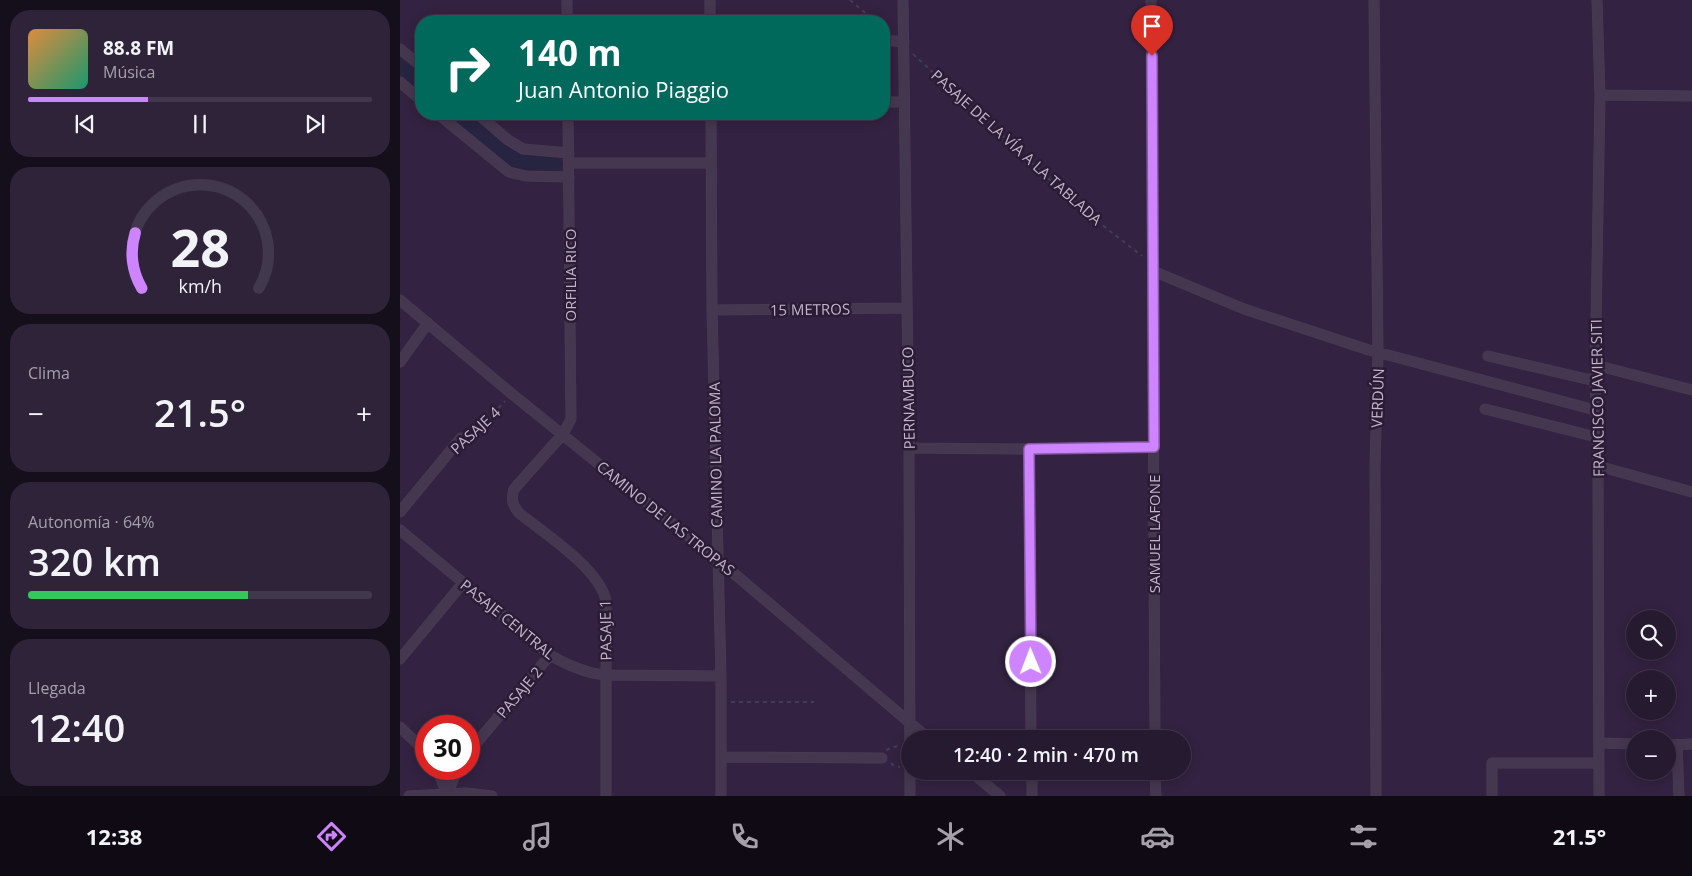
<!DOCTYPE html>
<html lang="es">
<head>
<meta charset="utf-8">
<style>
  :root { --surface:#261a31; --page:#2e2339; --text:#f1f3f6; --muted:#a4a1ab; --line:#42384d; --accent:#ce84ff }
  body { margin:0; font-family:"Open Sans",sans-serif; background:var(--page); color:var(--text); height:100vh; display:flex; flex-direction:column; font-size:19px; white-space:nowrap }
  * { box-sizing:border-box; margin:0 }
  p { font-size:16px; color:var(--muted) }
  .icon { flex:none; width:28px; height:28px; fill:none; stroke:currentColor; stroke-width:2; stroke-linecap:round; stroke-linejoin:round }
  .map { position:relative; flex:1; overflow:hidden }
  .details { display:flex; flex-direction:column; gap:10px; padding:10px; background:#150e1b; width:400px }
  .details>* { flex:none }
  .hud { position:absolute; left:15px; top:15px; width:475px; height:105px; border-radius:20px; box-shadow:0 2px 12px #0003,0 0 0 1px var(--line); background:#00695c; color:#fff; overflow:hidden }
  .controls { position:absolute; left:1226px; top:610px; display:grid; gap:10px }
  .controls a { display:grid; place-items:center; width:50px; height:50px; border-radius:50%; background:var(--surface); box-shadow:0 2px 12px #0003,0 0 0 1px var(--line); font-size:25px }
  .speed { position:absolute; left:15px; top:715px; display:flex; gap:10px; font-size:25px; font-weight:700; text-align:center }
  .speed>* { display:grid; place-content:center; width:65px; height:65px; border-radius:50%; background:var(--surface); box-shadow:0 2px 12px #0003,0 0 0 1px var(--line); line-height:1 }
  .speed .limit { border:8px solid #d22; background:#fff; color:#111 }
  .pin { position:absolute; display:grid; place-items:center; width:42px; height:42px; color:#fff; margin:-51px -21px; border-radius:50% 50% 50% 0; rotate:-45deg; box-shadow:0 0 5px #0007 }
  .pin .icon { rotate:45deg }
  .me { position:absolute; width:55px; margin:-28px; rotate:359deg; stroke-linejoin:round; filter:drop-shadow(0 0 4px #0008) }
  .turn { display:flex; align-items:center; gap:18px; height:105px; padding:0 20px; font-size:22px }
  .turn .icon { width:65px; height:65px; stroke-width:2.5 }
  .turn b { display:block; font-size:35px; line-height:42px }
  .big { font-size:38px; font-weight:600; line-height:1.1 }
  .details .widget { flex:1; display:flex; flex-direction:column; justify-content:center; gap:8px; min-width:0; padding:0 18px; border-radius:20px; background:var(--page) }
  .details .dial { align-items:center; gap:0 }
  .dial svg { height:130px; overflow:visible; fill:none; stroke:var(--line); stroke-width:7; stroke-linecap:round; text-anchor:middle }
  .dial text { fill:var(--text); stroke:none }
  .song { display:flex; align-items:center; gap:15px }
  .cover { width:60px; height:60px; border-radius:8px; background:linear-gradient(135deg,hsl(30 70% 55%),hsl(160 70% 35%)) }
  .played { height:5px; border-radius:2px; background:linear-gradient(90deg,var(--accent) 35%,var(--line) 35%) }
  .keys { display:flex; justify-content:space-around; direction:ltr }
  .heat { display:flex; justify-content:space-between; align-items:center; font-size:28px; direction:ltr }
  .charge { height:8px; border-radius:4px; background:linear-gradient(90deg,#34c759 64%,var(--line) 0) }
  .trip { position:absolute; left:501px; top:730px; width:290px; height:50px; border-radius:25px; background:var(--surface); box-shadow:0 2px 12px #0003,0 0 0 1px var(--line); font-weight:600; line-height:50px; text-align:center }
  .tab-bar { display:flex; height:80px; justify-content:space-around; align-items:center; background:#0f0a14; color:var(--muted) }
  .tab-bar .icon { width:35px; height:35px }
  .tab-bar .current { color:var(--accent) }
  .tab-bar b { font-size:22px; color:var(--text) }
  main { display:flex; flex:1; min-height:0 }
  .map>svg:first-child { display:block }
</style>
</head>
<body>
<main>
<section class="details">
<div class="widget">
<div class="song"><i class="cover"></i><div><b>88.8 FM</b><p>Música</p></div></div>
<div class="played"></div>
<div class="keys"><svg class="icon" aria-label="previous" viewBox="0 0 24 24"><path d="M18 5L8 12l10 7zM5 5v14"/></svg><svg class="icon" aria-label="pause" viewBox="0 0 24 24"><path d="M8 5v14M16 5v14"/></svg><svg class="icon" aria-label="next" viewBox="0 0 24 24"><path d="M6 5l10 7-10 7zM19 5v14"/></svg></div>
</div>
<div class="widget dial"><svg viewBox="0 0 100 80">
<path d="M14 69A42 42 0 1 1 86 69"/>
<path d="M14 69A42 42 0 0 1 10 35" stroke="#ce84ff"/>
<text x="50" y="56" font-size="32" font-weight="700">28</text>
<text x="50" y="72" font-size="11">km/h</text>
</svg></div>
<div class="widget"><p>Clima</p>
<div class="heat"><a>−</a><b class="big">21.5°</b><a>+</a></div>
</div>
<div class="widget"><p>Autonomía · 64%</p><b class="big">320 km</b><div class="charge"></div></div>
<div class="widget"><p>Llegada</p><b class="big">12:40</b></div>
</section>
<div class="map">
<svg width="1292" height="796" viewBox="0 0 1292 796">
  <rect width="100%" height="100%" fill="#332241"/>
  <path fill="#272442" d="M0,58L21,75V92L0,74Z
    M47,114H68L113,150L120,153L157,158L162,162C164,168 159,171 154,172L116,169L104,162Z"/>
  <g fill="none" stroke-linecap="round" stroke-linejoin="round">
    <g stroke="#4c3d56" stroke-width="11">
      <path id="minor" d="M167,0V21
        M310,0V21
        M503,0L509,448L510,796
        M751,0L755,739
        M974,0L978,353L975,466L976,796
        M1197,0L1200,95L1195,381L1198,466L1199,796
        M484,40L504,42
        M0,49L21,66
        M0,82L21,100
        M1200,95L1292,96
        M484,102H504
        M38,114L109,172L126,176L169,177
        M78,114L108,140L123,149L169,153
        M168,114L171,419L163,434L114,489C111,499 112,504 119,513C144,533 200,569 206,601V796
        M311,114L312,310L321,676V796
        M169,163H311
        M753,271L844,309L969,350L1195,410
        M0,300L112,394L318,560L529,739
        M312,310L507,308
        M1088,356L1195,381
        M0,362L28,323
        M1195,365L1292,390
        M1085,409L1196,437
        M509,448L629,449L753,447
        M629,449L631,739
        M1198,466L1292,492
        M0,512L61,438
        M0,530L150,655C167,665 185,673 205,675L321,676
        M0,659L63,583
        M0,727L26,752
        M1199,743L1235,744
        M1268,745L1292,744
        M1277,745L1279,796
        M69,752L150,655
        M322,757L482,758
        M37,769L48,796
        M570,771L600,796
        M632,771V796
        M755,771L756,796
        M47,794L58,769
        M9,796L66,793L92,796
        M1092,796V763H1199"/>
    </g>
    <path stroke="#3f3e5a" stroke-width="2" stroke-dasharray="4 4" stroke-linecap="butt" d="M450,0L475,21
      M513,54L683,210L742,256
      M70,435L75,434L105,401
      M331,702H414
      M486,750L500,745
      M491,763L494,766L500,767"/>
    <use href="#minor" stroke="#453750" stroke-width="10"/>
  </g>
  <g fill="none" stroke-linecap="round" stroke-linejoin="round">
    <g stroke="#8656a6" stroke-width="12">
      <path id="route" d="M631,662L629,449L754,447L752,56"/>
    </g>
    <use href="#route" stroke="#ce84ff" stroke-width="9"/>
  </g>
  <g text-anchor="middle" dominant-baseline="central" stroke-width="5" stroke-linejoin="round" paint-order="stroke">
    <g font-size="15" fill="#c2b3cb" stroke="#2b1c35">
      <text transform="translate(617 147) rotate(42)">PASAJE DE LA VÍA A LA TABLADA</text>
      <text transform="translate(170 275) rotate(-90)">ORFILIA RICO</text>
      <text transform="translate(410 309) rotate(-1)">15 METROS</text>
      <text transform="translate(508 398) rotate(-91)">PERNAMBUCO</text>
      <text transform="translate(977 398) rotate(-88)">VERDÚN</text>
      <text transform="translate(1197 398) rotate(-91)">FRANCISCO JAVIER SITI</text>
      <text transform="translate(75 430) rotate(-43)">PASAJE 4</text>
      <text transform="translate(315 455) rotate(-91)">CAMINO LA PALOMA</text>
      <text transform="translate(266 518) rotate(39)">CAMINO DE LAS TROPAS</text>
      <text transform="translate(754 534) rotate(-90)">SAMUEL LAFONE</text>
      <text transform="translate(108 619) rotate(39)">PASAJE CENTRAL</text>
      <text transform="translate(205 630) rotate(-91)">PASAJE 1</text>
      <text transform="translate(119 692) rotate(-50)">PASAJE 2</text>
    </g>
  </g>
</svg>
<div class="controls">
<a><svg class="icon" aria-label="search" viewBox="0 0 24 24"><circle cx="10" cy="10" r="6"/><path d="M15 15l6 6"/></svg></a>
<a>+</a>
<a>−</a>
</div>
<div class="speed"><div class="limit">30</div></div>
<div class="pin" style="left:752px;top:56px;background:#d93025"><svg class="icon" aria-label="arrive" viewBox="0 0 24 24"><path d="M6 21V4h12l-3 4 3 4H6"/></svg></div>
<svg class="me" style="left:631px;top:662px" viewBox="-20 -20 40 40"><circle r="17" fill="#ce84ff" stroke="#fff" stroke-width="3"/><path d="M0-11L8 9 0 5-8 9z" fill="#fff"/></svg>
<div class="trip">12:40 · 2 min · 470 m</div>
<div class="hud">
<div class="turn"><svg class="icon" aria-label="right" viewBox="0 0 24 24"><path d="M7 20v-9h11M14 6l5 5-5 5"/></svg><div><b>140 m</b>Juan Antonio Piaggio</div></div>
</div>
</div>
</main>
<nav class="tab-bar">
<b>12:38</b>
<svg class="icon current" aria-label="directions" viewBox="0 0 24 24"><path d="M12 3l9 9-9 9-9-9zM9 14v-3h6M13 9l2 2-2 2"/></svg>
<svg class="icon" aria-label="music" viewBox="0 0 24 24"><path d="M9 18V5l10-2v13"/><circle cx="6" cy="18" r="3"/><circle cx="16" cy="16" r="3"/></svg>
<svg class="icon" aria-label="phone" viewBox="0 0 24 24"><path d="M5 4h4l2 5-3 2q2 4 5 5l2-3 5 2v4C11 20 4 13 5 4z"/></svg>
<svg class="icon" aria-label="climate" viewBox="0 0 24 24"><path d="M12 3v18M4 7l16 10M4 17L20 7"/></svg>
<svg class="icon" aria-label="car" viewBox="0 0 24 24"><path d="M5 17H2v-5l4-1 3-4h7l3 4 3 1v5h-3M9 17h6M6 11h13"/><circle cx="7" cy="17" r="2"/><circle cx="17" cy="17" r="2"/></svg>
<svg class="icon" aria-label="filters" viewBox="0 0 24 24"><path d="M4 7h16M4 17h16"/><circle cx="9" cy="7" r="2"/><circle cx="15" cy="17" r="2"/></svg>
<b>21.5°</b>
</nav>
</body>
</html>
